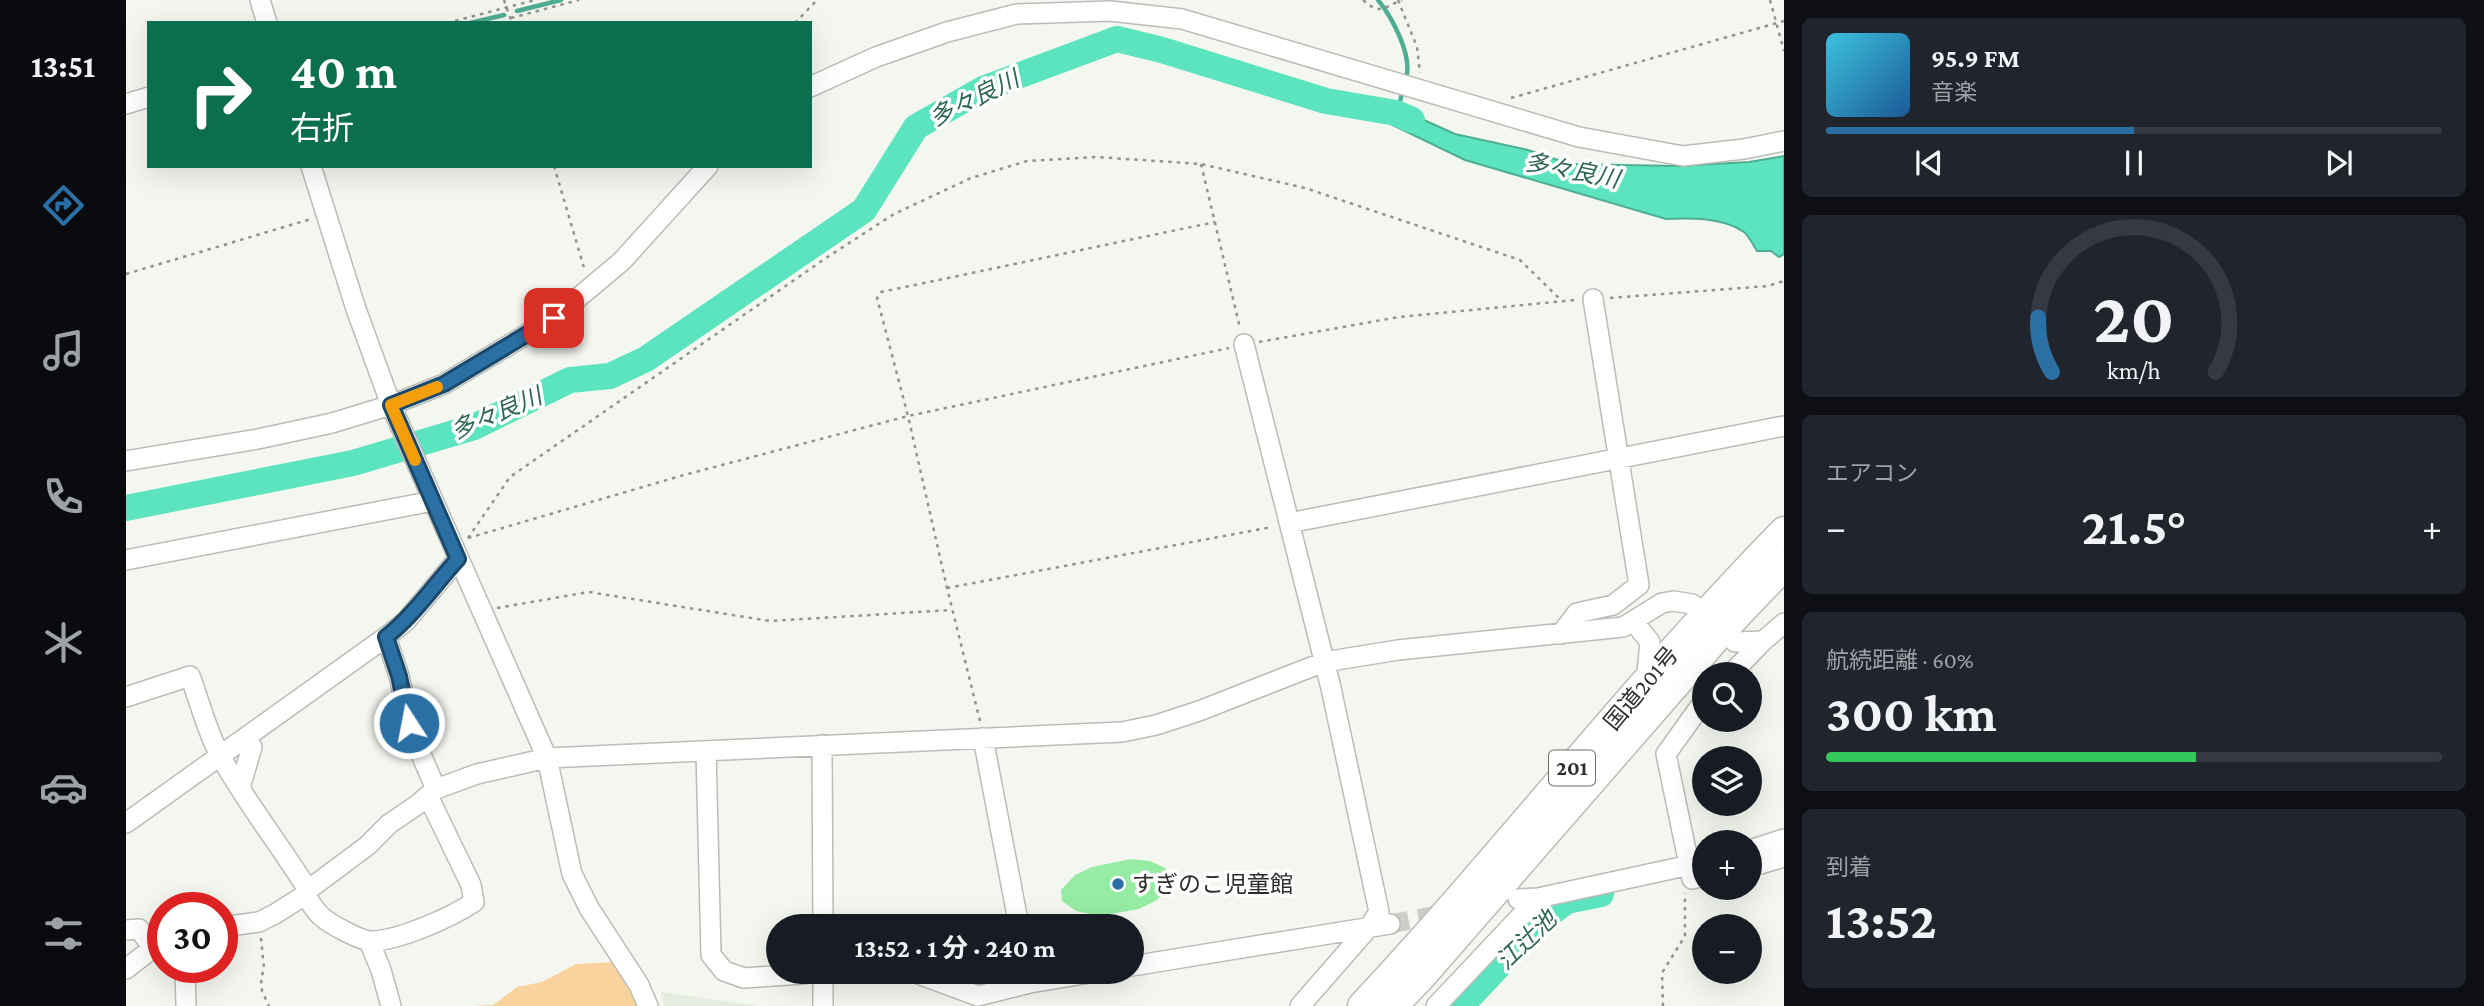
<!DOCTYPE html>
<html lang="ja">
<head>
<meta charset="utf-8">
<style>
  :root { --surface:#171b24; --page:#20242c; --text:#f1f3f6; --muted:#9ea1a6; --line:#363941; --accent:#2a70a4 }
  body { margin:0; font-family:"Crimson Pro","Noto Sans JP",serif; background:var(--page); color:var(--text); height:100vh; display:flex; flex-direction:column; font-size:26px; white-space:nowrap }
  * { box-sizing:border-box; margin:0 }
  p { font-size:23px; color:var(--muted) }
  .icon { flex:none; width:38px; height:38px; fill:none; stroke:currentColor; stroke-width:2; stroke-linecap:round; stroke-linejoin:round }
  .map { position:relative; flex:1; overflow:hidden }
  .panel { display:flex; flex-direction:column; gap:18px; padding:18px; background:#0d0f14; width:700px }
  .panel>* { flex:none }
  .top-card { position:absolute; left:21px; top:21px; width:665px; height:147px; border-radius:0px; box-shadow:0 7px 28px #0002; background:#0b6e4f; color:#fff; overflow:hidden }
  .fabs { position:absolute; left:1566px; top:662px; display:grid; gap:14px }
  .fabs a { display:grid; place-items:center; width:70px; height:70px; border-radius:50%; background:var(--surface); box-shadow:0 7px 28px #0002; font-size:35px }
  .speed { position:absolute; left:21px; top:892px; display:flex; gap:14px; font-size:35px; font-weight:700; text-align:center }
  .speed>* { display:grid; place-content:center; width:91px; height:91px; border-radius:50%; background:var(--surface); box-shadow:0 7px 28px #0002; line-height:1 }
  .speed .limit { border:10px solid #d22; background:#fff; color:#111 }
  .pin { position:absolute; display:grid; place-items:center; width:60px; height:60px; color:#fff; margin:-30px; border-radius:14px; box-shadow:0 4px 10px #0006 }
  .me { position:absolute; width:77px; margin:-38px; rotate:349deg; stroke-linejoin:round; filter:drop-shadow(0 0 5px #0008) }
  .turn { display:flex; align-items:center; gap:24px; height:147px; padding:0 28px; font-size:32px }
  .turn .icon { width:91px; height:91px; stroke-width:2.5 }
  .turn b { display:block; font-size:49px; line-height:60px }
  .big { font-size:52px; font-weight:700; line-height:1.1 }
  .panel .tile { flex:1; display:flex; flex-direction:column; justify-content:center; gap:10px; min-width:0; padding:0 24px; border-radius:10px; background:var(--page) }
  .panel .dial { align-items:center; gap:0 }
  .dial svg { height:182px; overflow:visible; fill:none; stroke:var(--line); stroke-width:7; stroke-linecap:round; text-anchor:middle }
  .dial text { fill:var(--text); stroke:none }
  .song { display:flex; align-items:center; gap:21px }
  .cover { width:84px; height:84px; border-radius:10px; background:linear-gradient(135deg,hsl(190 70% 55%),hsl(210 70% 35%)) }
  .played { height:7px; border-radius:4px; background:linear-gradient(90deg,var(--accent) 50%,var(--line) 50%) }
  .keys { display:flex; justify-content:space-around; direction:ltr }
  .heat { display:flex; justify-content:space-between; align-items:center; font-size:38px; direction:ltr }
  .charge { height:10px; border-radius:5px; background:linear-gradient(90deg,#34c759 60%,var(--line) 0) }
  .trip { position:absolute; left:640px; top:914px; width:378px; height:70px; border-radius:35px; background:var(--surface); box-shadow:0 7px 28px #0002; font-weight:700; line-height:70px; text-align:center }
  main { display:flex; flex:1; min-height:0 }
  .tabs { display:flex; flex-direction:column; width:126px; justify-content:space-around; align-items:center; background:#090b0e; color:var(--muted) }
  .tabs .icon { width:49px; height:49px }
  .tabs .current { color:var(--accent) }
  .tabs b { font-size:32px; color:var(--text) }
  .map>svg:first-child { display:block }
</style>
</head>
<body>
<main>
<nav class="tabs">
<b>13:51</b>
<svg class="icon current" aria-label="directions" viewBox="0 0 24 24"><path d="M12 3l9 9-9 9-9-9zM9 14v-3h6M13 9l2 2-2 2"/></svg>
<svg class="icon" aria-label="music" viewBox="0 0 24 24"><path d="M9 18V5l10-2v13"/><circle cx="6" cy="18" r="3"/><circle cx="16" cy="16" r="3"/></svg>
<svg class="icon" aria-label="phone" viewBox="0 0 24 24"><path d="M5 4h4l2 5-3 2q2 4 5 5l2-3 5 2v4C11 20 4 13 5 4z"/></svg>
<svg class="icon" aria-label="climate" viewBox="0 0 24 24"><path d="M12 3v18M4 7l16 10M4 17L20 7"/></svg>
<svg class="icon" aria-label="car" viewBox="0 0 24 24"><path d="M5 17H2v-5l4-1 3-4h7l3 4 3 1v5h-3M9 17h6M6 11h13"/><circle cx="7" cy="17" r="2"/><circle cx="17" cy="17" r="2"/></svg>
<svg class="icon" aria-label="filters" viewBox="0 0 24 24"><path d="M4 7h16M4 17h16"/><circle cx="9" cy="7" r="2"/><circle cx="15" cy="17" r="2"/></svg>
</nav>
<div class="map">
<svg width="1658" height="1006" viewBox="0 0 1658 1006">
  <rect width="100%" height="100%" fill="#f4f7f0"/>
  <path fill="#e6ecdd" d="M535,992L633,1006H538Z"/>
  <path fill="#f9d29d" d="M486,962L501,980L512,1006H346L367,1005L391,987L416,982L450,964Z"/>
  <path fill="#5ce3bf" stroke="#4ead93" stroke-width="2" d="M1256,101L1329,134L1402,150L1444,164L1551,166L1623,162L1658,156V254L1653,257L1645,251H1631C1627,245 1623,236 1618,232C1596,217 1565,218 1540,219L1339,160L1252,118Z"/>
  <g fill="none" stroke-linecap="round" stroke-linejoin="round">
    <path stroke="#4ead93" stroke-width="4.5" d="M1252,0C1266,17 1287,56 1280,78
      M391,11L435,0
      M344,23L378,15
      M1271,112L1277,90"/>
    <path stroke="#5ce3bf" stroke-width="26" d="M0,508L227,463L348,427L444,380L484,376L520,359L738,210L790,127L857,89L991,39L1036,50L1200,101L1270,113L1286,120
      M1335,1006L1419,917L1441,901L1475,894"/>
  </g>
  <path fill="#97eca4" d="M1005,859L1024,861L1039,868L1044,875L1046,880L1042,889L1031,900L1013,909L974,916L950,911L936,901L935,890L949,875L966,867Z"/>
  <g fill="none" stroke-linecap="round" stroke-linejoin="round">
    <path stroke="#cccfc9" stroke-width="19" stroke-dasharray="19 10" stroke-linecap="butt" d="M1264,924L1323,913"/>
    <g stroke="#babdb6" stroke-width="22">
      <path id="minor" d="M134,0L141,23
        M684,87L750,57L821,32L891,14L984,11L1056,19L1453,137L1557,156L1618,149L1658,141
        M0,104L23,97
        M185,166L230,309L265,405L421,758L446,874L463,908L513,985L522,1006
        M1118,344L1205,688L1253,912L1243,927L1174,1006
        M0,461L132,439L206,423L265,405L318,384L428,318L496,261L582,166
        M1163,523L1658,426
        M0,560L307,501
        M1508,622L1524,642L1520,682
        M1435,634L1451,613L1487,605L1513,585L1467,299
        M260,637L273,676L286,734L310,789
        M1605,674L1637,641
        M0,697L64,676C74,702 81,733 95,757C121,804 154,845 182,890
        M1578,701L1540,754L1566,879L1578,876
        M857,738L893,926
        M696,745L697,926
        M580,751L585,955L598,971L618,978L677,974
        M114,788L126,747L119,738
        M0,823L260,637L280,621L332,559
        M1624,850L1658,839
        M1624,867L1658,857
        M179,895C184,902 189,911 196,917C204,924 235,941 245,941C272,941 326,917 348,902L345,885L302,796
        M1392,899L1412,898L1578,862
        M96,927L133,922L149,914L179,895L182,890L241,846L263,824L291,805L310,789L351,774L421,758L996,732L1030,725L1073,711L1198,662L1272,650L1497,627L1536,603L1547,601L1566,604L1579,612L1609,642L1637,641L1658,623
        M0,930L13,929L27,948
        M243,941L255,970L265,1006
        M1006,966L1264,924
        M59,968L60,1006
        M0,969L27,948L37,945
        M697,971V1006
        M764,971L787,972L852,996L904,983
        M902,973L904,983L976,971
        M1310,1006L1412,898"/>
    </g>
    <g stroke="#babdb6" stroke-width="31">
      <path id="highway" d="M1236,1006C1381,851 1510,682 1658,531
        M1267,1006L1295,977L1597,630L1658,566"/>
    </g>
    <path stroke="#92948f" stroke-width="2.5" stroke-dasharray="3.5 5" stroke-linecap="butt" d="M378,0L386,23
      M1237,0C1255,16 1257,7 1276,0
      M1272,0L1291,47L1294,73
      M1644,0L1658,51
      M385,18L453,0
      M321,23L409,0
      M669,23L691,0
      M1385,98L1658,21
      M1075,164L1114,328
      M428,166L459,271
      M0,274L185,219
      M1484,298L1642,286L1658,281
      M1133,342L1273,317L1449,300
      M342,538L558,475L782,416L1103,348
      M342,538L384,477L700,258L768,214L845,178L901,161L970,157L1075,164L1179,188L1394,260L1436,301
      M821,588L1146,527
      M371,608L463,592L644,621L826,610
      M854,721L821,588L782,416L751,298L755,292L1089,222
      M135,938L138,968L135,979L136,991L143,1006
      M1537,1006L1536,973L1559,936V893"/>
    <use href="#minor" stroke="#fff" stroke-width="19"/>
    <use href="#highway" stroke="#fff" stroke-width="28"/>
  </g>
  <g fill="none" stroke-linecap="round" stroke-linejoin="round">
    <g stroke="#1b496b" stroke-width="18">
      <path id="route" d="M283,723L273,676L260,637C288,615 308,585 332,559L265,405L318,384L428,318"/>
    </g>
    <use href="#route" stroke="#2a70a4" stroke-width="12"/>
    <path stroke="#f59e0b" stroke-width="12" d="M289,460L265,405L311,387"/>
  </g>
  <circle fill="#2a70a4" stroke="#fff" stroke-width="2.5" cx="992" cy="884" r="7"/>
  <g text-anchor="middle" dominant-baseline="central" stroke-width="7" stroke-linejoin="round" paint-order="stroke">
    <rect fill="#fff" stroke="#6c6d6b" stroke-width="2" x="1423" y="750.5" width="46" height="35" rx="5"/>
    <g font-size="21" font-weight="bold" fill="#2d2e2b">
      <text x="1446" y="768">201</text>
    </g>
    <g font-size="23" fill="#2d2e2b" stroke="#fff">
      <text transform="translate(1515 688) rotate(-50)">国道201号</text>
    </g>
    <g font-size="23" fill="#2d2e2b" stroke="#fff" text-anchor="start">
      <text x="1006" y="884">すぎのこ児童館</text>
    </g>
    <g font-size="24" font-style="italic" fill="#2d6454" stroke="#fff">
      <text transform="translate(848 98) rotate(-26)">多々良川</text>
      <text transform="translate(1446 170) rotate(11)">多々良川</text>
      <text transform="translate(370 413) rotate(-23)">多々良川</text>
      <text transform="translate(1400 940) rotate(-44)">江辻池</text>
    </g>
  </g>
</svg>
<div class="fabs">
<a><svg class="icon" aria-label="search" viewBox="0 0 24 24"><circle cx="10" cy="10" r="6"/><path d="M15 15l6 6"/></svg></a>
<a><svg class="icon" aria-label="layers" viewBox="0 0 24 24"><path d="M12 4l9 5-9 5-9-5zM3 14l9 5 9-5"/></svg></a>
<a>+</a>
<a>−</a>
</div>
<div class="speed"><div class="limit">30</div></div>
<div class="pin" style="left:428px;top:318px;background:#d93025"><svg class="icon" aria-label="arrive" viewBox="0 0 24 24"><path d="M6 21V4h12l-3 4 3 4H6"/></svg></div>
<svg class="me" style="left:283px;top:723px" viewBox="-20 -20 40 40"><circle r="17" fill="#2a70a4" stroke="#fff" stroke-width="3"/><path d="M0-11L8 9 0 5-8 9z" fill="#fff"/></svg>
<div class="trip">13:52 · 1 分 · 240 m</div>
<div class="top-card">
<div class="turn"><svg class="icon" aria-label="right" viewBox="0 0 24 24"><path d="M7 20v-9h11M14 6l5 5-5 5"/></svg><div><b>40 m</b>右折</div></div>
</div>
</div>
<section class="panel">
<div class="tile">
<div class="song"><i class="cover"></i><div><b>95.9 FM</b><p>音楽</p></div></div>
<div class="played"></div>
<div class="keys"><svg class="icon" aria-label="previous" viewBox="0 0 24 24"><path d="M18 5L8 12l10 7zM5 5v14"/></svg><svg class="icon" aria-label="pause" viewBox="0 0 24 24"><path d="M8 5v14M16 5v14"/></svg><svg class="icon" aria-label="next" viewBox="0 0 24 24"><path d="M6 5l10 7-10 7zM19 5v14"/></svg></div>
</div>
<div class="tile dial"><svg viewBox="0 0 100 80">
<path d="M14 69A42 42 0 1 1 86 69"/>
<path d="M14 69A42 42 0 0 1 8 45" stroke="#2a70a4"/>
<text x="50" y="56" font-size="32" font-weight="700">20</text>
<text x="50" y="72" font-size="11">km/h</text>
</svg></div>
<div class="tile"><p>エアコン</p>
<div class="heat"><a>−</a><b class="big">21.5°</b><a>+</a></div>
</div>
<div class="tile"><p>航続距離 · 60%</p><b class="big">300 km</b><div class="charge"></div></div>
<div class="tile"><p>到着</p><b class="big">13:52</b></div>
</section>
</main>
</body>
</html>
